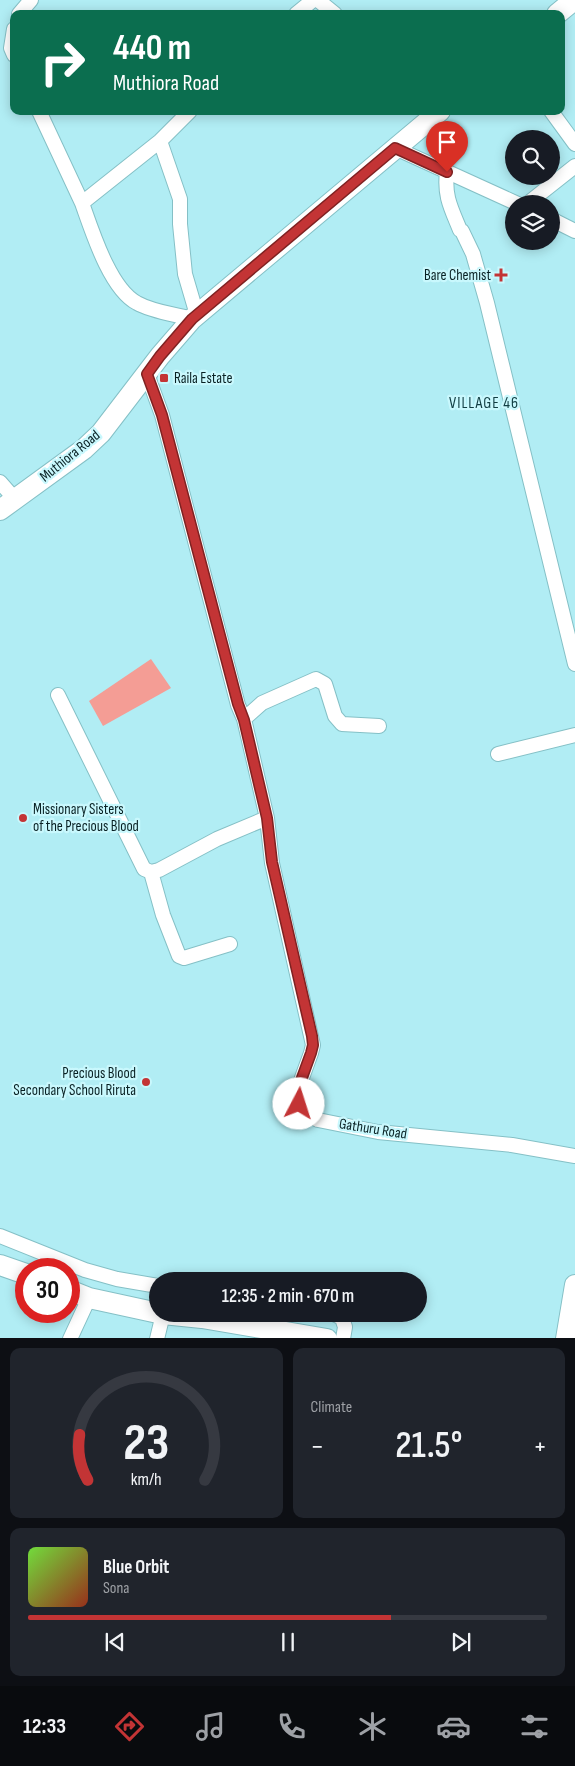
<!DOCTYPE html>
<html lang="en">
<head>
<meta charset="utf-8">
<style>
  :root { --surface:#171b24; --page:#20242c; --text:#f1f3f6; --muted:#9ea1a6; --line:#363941; --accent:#c33435 }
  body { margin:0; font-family:"Sofia Sans Condensed",sans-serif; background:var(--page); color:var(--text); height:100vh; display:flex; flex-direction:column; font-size:19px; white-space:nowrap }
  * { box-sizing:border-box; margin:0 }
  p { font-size:16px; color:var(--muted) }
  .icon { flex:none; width:28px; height:28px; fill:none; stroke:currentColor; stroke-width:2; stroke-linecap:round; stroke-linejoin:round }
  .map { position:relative; height:1338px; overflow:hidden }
  .details { display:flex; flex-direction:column; gap:10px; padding:10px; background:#0d0f14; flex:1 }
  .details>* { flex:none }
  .guide { position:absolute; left:10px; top:10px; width:555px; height:105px; border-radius:10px; box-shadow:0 2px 12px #0003; background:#0b6e4f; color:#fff; overflow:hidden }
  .controls { position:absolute; left:505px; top:130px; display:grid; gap:10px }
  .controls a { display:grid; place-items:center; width:55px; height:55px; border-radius:50%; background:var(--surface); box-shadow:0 2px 12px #0003; font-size:25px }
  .speed { position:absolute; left:15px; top:1258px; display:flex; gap:10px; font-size:25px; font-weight:700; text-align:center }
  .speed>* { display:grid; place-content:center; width:65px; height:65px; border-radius:50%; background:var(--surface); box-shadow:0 2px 12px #0003; line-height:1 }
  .speed .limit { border:8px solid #d22; background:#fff; color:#111 }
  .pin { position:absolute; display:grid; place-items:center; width:42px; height:42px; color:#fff; margin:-51px -21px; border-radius:50% 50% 50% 0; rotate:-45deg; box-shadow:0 0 5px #0007 }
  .pin .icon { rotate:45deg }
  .me { position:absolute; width:55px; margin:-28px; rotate:5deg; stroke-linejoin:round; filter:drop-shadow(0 0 4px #0008) }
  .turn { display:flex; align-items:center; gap:18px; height:105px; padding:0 20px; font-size:22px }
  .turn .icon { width:65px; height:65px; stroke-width:2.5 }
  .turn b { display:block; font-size:35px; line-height:42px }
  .big { font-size:38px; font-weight:600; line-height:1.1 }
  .details .card { flex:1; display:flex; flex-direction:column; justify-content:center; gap:8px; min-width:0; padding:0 18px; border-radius:10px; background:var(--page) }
  .details .dial { align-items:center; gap:0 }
  .dial svg { height:130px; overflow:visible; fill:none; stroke:var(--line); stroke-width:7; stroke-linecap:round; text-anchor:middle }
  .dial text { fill:var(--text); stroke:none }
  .song { display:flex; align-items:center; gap:15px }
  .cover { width:60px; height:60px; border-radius:8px; background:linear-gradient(135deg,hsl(100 70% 55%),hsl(10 70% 35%)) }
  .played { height:5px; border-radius:2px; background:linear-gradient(90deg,var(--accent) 70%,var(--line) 70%) }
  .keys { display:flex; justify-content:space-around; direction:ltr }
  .heat { display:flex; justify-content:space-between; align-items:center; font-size:28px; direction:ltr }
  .details .tiles { flex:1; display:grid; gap:10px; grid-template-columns:1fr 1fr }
  .card:last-child { grid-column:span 2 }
  .trip { position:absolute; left:149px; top:1272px; width:278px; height:50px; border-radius:25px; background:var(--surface); box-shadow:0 2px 12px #0003; font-weight:600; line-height:50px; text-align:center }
  .tabs { display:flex; height:80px; justify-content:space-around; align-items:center; background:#090b0e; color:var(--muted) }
  .tabs .icon { width:35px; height:35px }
  .tabs .selected { color:var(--accent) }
  .tabs b { font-size:22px; color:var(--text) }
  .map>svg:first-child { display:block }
</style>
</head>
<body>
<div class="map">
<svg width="575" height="1339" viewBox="0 0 575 1339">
  <rect width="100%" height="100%" fill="#b1edf4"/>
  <path fill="#f49d95" d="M151,659L171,688L103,726L89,701Z"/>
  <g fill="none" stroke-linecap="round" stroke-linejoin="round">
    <g stroke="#85c0c6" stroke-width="16">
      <path id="street" d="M318,0L335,14
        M19,14L31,0
        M296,14L313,0
        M14,29L11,48L14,55
        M39,111L82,203
        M190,111L160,141L82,203C92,231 110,289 137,303C153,312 174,314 192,319
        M551,111L575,144
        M160,141L180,199V224L185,274L197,315
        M395,148L518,204
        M447,172C444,196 451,208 460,230L462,231L473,254L487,303L575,664
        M527,204L575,166
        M551,219L575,231
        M147,374L162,415L238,705L244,719L267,818L272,863L313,1045L311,1053L299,1086V1104L307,1114L318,1120L378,1132L512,1145L575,1156
        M0,482L14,498
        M58,695L144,869L151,872L159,870L217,839L267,818
        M244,719L262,703L316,679L325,684L335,716L342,724L379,726
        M498,754L575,735
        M151,872L163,915L179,956L184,958L230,944
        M0,1236L85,1270L117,1279L158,1286
        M334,1314L342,1318L345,1327L343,1339
        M70,1339L89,1298
        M157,1339L163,1314"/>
    </g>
    <g stroke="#85c0c6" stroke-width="22">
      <path id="secondary" d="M557,14L574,0
        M0,510L84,449L101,433L160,356L192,319L440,111
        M0,1265L26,1274
        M69,1290L89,1298L158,1313
        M163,1314L202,1318L327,1339
        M566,1339L575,1285"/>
    </g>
    <use href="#street" stroke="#fff" stroke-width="14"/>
    <use href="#secondary" stroke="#fff" stroke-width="20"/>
  </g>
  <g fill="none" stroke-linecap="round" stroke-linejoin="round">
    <g stroke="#7f2222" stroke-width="12">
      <path id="route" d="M299,1104V1086L311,1053L313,1045L312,1036L272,862L267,818L244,720L238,704L162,415L147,374L160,356L192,319L395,148L447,172"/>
    </g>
    <use href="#route" stroke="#c33435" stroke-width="9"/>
  </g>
  <g fill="#c33435" stroke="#c9f8fd" stroke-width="2">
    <path d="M498.5 267.5h5v5h5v5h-5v5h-5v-5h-5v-5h5z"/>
    <rect x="159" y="373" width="10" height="10" rx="2.5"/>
    <circle cx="23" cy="818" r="5"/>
    <circle cx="146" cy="1082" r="5"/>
  </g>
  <g text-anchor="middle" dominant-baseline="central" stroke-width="4.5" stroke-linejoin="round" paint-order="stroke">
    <g font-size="15" fill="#082023" stroke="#c9f8fd" text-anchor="end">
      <text x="491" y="275">Bare Chemist</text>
      <text x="174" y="378" text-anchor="start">Raila Estate</text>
      <text x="33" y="809" text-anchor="start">Missionary Sisters<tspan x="33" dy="17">of the Precious Blood</tspan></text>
      <text x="136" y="1073">Precious Blood<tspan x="136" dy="17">Secondary School Riruta</tspan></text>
    </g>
    <g font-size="15" fill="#082023" stroke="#c9f8fd">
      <text transform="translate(70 456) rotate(-39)">Muthiora Road</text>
      <text transform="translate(373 1129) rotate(9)">Gathuru Road</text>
    </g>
    <g font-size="16" letter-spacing="1" fill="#113e43" stroke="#c9f8fd">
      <text x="484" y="403">VILLAGE 46</text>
    </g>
  </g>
</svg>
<div class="controls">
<a><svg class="icon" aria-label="search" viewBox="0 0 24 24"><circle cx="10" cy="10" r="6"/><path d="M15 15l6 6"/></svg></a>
<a><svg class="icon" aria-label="layers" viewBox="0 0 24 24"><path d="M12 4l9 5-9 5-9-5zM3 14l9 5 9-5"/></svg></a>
</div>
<div class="speed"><div class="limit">30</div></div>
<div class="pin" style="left:447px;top:172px;background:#d93025"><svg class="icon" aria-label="arrive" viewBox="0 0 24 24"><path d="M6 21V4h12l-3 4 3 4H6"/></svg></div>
<svg class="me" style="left:299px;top:1104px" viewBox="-20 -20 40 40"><circle r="19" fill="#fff"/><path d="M0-13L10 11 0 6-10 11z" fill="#c33435"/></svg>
<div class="trip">12:35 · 2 min · 670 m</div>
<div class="guide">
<div class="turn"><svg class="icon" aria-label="right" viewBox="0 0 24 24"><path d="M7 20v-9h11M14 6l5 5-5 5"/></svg><div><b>440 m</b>Muthiora Road</div></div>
</div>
</div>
<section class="details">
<div class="tiles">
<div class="card dial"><svg viewBox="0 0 100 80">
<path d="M14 69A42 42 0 1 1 86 69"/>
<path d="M14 69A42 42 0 0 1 9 41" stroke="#c33435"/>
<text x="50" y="56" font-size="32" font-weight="700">23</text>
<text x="50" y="72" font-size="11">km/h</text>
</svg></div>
<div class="card"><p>Climate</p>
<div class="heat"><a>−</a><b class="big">21.5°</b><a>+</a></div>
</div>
<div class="card">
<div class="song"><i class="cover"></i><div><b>Blue Orbit</b><p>Sona</p></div></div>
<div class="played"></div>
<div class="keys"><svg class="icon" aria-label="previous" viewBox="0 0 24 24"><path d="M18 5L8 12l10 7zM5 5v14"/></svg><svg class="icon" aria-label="pause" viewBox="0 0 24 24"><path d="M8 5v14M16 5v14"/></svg><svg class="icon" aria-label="next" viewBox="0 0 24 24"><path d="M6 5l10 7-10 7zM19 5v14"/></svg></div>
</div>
</div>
</section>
<nav class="tabs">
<b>12:33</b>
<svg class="icon selected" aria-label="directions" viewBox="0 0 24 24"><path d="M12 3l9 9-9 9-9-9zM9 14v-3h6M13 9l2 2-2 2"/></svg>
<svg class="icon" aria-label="music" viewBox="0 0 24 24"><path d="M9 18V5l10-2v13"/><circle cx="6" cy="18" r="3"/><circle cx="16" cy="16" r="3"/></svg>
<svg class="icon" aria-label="phone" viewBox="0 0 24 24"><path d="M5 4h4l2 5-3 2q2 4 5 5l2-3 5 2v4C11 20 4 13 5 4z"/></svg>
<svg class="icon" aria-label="climate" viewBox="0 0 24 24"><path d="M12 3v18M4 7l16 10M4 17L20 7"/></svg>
<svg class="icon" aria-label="car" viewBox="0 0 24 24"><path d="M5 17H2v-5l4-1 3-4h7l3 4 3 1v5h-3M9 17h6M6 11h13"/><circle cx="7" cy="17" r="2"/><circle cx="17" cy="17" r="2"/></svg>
<svg class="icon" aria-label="filters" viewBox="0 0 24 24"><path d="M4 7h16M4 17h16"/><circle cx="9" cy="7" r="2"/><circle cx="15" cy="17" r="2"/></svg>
</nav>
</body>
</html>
